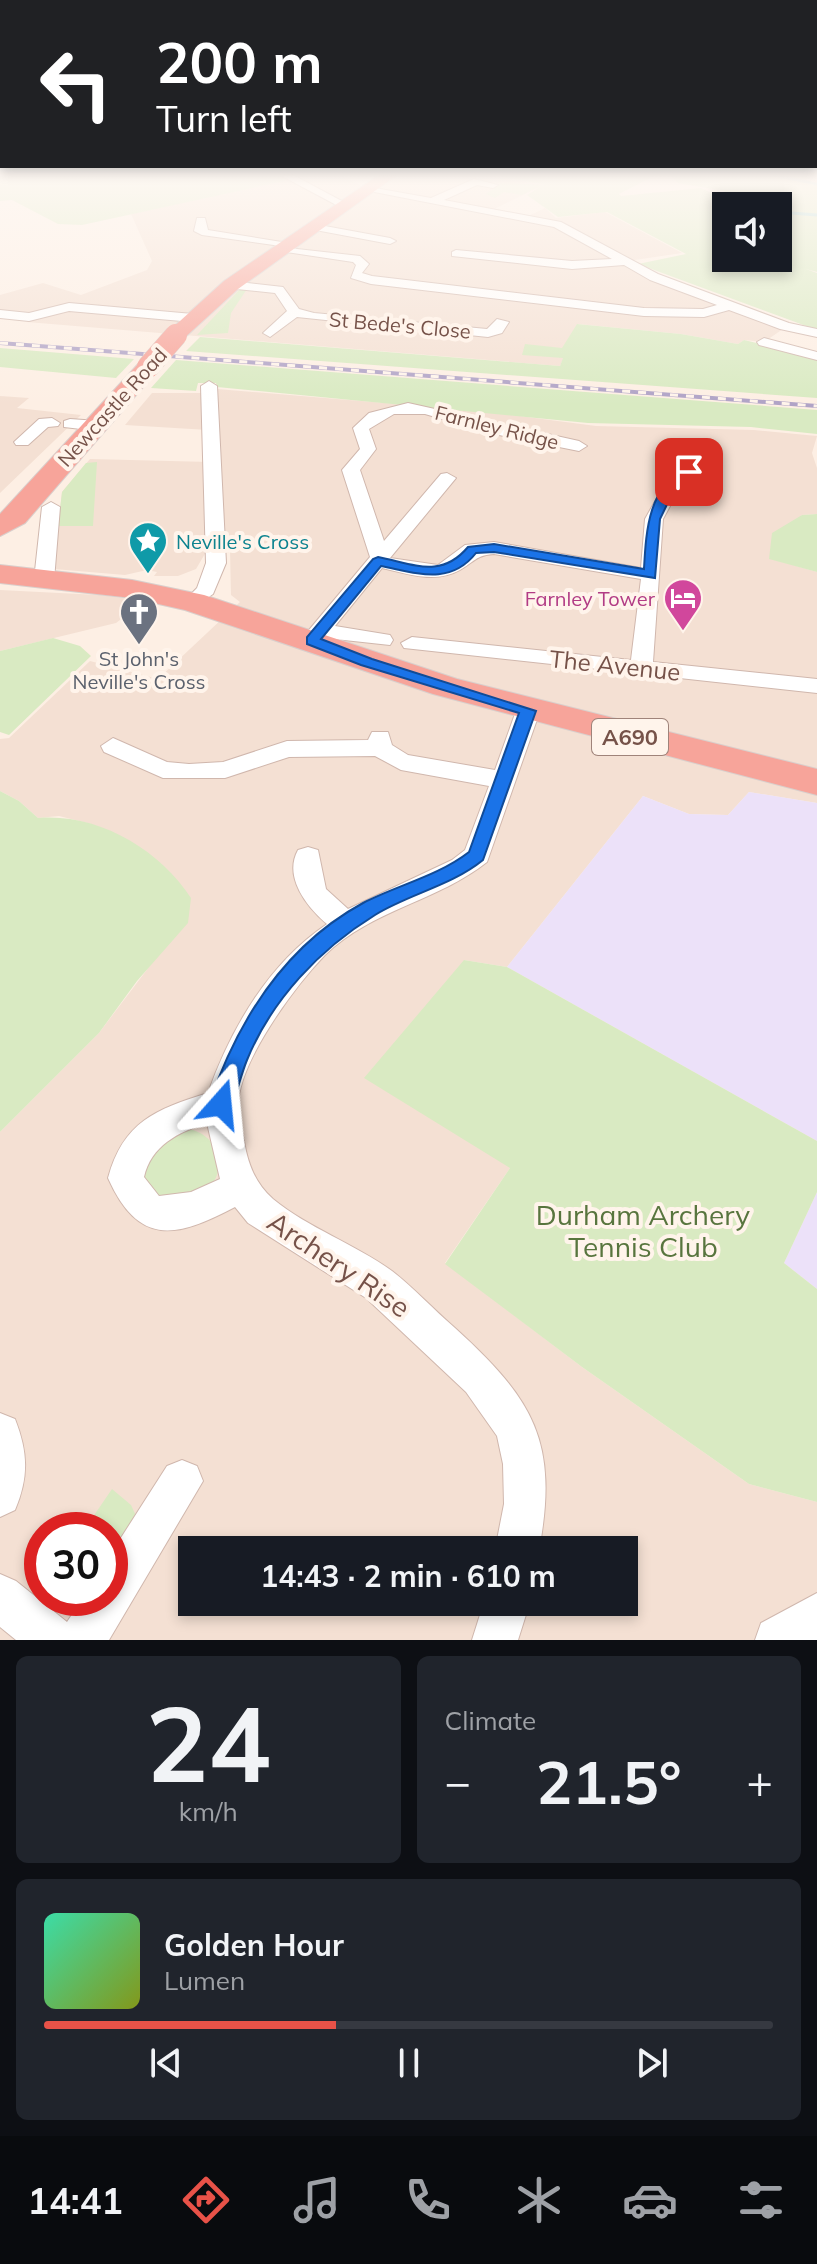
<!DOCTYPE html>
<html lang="en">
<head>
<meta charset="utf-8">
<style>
  :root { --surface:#171b24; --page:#20242c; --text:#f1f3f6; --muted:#9ea1a6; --line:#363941; --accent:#e85248 }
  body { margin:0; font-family:Mulish,sans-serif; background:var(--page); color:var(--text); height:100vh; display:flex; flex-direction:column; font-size:30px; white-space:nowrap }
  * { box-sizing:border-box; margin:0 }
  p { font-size:26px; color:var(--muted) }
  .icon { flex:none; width:44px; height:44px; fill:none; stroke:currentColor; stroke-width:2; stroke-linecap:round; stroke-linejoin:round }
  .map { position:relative; height:1640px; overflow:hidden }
  .panel { display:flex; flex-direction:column; gap:16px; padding:16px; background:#0d0f14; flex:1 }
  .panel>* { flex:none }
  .banner { position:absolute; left:0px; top:0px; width:818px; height:168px; box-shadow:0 4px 12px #0003; background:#202124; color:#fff; overflow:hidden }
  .buttons { position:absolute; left:712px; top:192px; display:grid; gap:16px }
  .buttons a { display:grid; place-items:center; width:80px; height:80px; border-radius:0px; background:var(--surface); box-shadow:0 4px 12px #0003; font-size:40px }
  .speed { position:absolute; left:24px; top:1512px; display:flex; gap:16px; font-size:40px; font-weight:700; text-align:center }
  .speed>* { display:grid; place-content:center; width:104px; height:104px; border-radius:50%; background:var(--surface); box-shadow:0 4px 12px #0003; line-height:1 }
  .speed .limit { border:12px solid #d22; background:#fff; color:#111 }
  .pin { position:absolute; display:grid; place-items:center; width:68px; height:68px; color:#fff; margin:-34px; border-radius:16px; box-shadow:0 4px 12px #0006 }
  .me { position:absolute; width:88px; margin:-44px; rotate:18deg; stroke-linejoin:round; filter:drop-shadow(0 0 6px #0008) }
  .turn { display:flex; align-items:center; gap:28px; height:168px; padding:0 24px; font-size:36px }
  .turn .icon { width:104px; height:104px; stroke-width:2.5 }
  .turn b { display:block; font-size:56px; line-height:68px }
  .big { font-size:60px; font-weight:700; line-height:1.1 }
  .panel .tile { flex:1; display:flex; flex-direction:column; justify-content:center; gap:12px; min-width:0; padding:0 28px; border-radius:12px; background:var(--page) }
  .panel .dial { align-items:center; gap:0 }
  .dial b { font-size:104px; line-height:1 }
  .song { display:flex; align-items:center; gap:24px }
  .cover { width:96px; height:96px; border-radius:12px; background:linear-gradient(135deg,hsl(160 70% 55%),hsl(70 70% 35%)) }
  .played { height:8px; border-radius:4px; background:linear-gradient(90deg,var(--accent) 40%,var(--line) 40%) }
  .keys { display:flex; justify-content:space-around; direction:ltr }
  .heat { display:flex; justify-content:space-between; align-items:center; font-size:44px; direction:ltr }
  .panel .tiles { flex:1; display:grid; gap:16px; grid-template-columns:1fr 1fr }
  .tile:last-child { grid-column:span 2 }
  .trip { position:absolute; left:178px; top:1536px; width:460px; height:80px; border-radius:0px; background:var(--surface); box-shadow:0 4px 12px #0003; font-weight:700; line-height:80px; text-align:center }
  .dock { display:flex; height:128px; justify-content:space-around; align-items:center; background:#090b0e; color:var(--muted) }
  .dock .icon { width:56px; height:56px }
  .dock .active { color:var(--accent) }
  .dock b { font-size:36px; color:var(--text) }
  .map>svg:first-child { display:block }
</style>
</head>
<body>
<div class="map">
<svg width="817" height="1640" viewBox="0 0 817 1640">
  <rect width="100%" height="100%" fill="#fdefe4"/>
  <path fill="#f4e0d3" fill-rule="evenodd" d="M285,175H340L369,190L390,175H488L544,185L490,211L524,218L545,208L556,218L605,212L682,253L628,261L783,329L764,342L744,340L738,344L681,334L578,324L560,366L27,322L28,318L0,314V295L43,283L81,295L147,270L152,261L131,214L293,179Z
    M217,389L480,411L596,426L754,430L817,436L812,453L817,468V514L802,515L769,558L817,572V803L749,792L728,815L689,814L643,796L507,967L464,960L510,1168L445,1263L582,1367L749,1484L817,1502V1640H0V1132L99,1033L155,959L91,824L59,816L38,818L19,801L0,791V739L9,738L90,661L158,679L240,602L231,595L230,550L206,552L196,569L178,576H154L157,572L147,570L125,575L54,569L62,492L90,459L210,462L208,430L125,425L152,393H217ZM42,1530H110V1598H42ZM192,1550H624V1602H192Z
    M0,396L29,398L17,408L81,415L0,493Z
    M0,590L99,595L145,601L116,623L0,651Z"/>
  <path fill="#ece1f9" d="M749,792L817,803V1141L507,967L643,796L689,814L728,815Z
    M817,1192V1289L784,1263Z"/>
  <path fill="#d9eac2" d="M0,175H276L289,180L82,225L58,224L12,200L0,201Z
    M504,175H656L619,194L621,196L701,188L737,206H726V258H778V206H739L724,191L678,183L669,175H814L804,181L817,185V272L806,269L817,273V330L638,264L686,254L607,212L558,217L527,195L541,186L522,195L504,192L495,198L486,194L501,183L546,185L501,177Z
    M240,289H247L231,313L228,333L197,335Z
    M577,324L681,334L738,344L744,340L817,357V398L186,351L200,337L560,366L563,358L522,355L525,344L562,348Z
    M0,348L134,359L116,378L0,367Z
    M176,360L817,410V434L751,427L588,423L217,387L216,383H198L196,391L151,388Z
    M97,462L93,526H58L62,492L86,463Z
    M817,514V572L769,559L772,533L802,515Z
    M53,638L80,646L91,656L9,735L0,732V651Z
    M0,791L19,801L38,818C98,813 159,849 191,898L188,923L137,981L99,1033L0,1132Z
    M464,960L507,967L817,1141V1192L784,1263L817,1289V1502L749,1484L582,1367L445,1264L510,1168L364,1078Z
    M181,1128C225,1130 233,1184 193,1197C182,1200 165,1197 154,1196L140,1178L142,1156Z
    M112,1489L131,1505L137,1518L110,1565V1530H84Z"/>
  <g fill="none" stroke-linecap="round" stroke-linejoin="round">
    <path stroke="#9fd8d8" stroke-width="3" d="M774,175L817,184
      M778,212L817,215"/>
    <g stroke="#d0b7ad" stroke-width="2">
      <path id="minor" d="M280,175H293L351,206L342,208Z
        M474,179L498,185L493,188L477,185L444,200L561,222L658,274L789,323L817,329V337L780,329L729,310L704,317L644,316L371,284L351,278L356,265L353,262L273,250L279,247L360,256L369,264L362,273L372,276L644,308L703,309L717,305L650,280L624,265L572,269L452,256V252L456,250L572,261L612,259L554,227L364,190L369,187L431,198Z
        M197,218H205L208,230L294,244L288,247L202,235L194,231Z
        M314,224L390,238L396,241L390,244L310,229Z
        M231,281L283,287L299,309L314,313L487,329L497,319L509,322L502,333L488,337L297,317L270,337L263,333L287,311L275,293L227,288L225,285Z
        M69,303L193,314L200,318L193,322L69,311L29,321L0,318V310L29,313Z
        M764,338L817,352V360L759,345L757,342Z
        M209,381L217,386L226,563L213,594L193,608L183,602L197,588L206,563L201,386Z
        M408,403L579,441L587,446L579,451L494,434L425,414H394L369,429L376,449L360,470L384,541L441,474L447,473L456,478L390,558L438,565L465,545L494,542L641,568L645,519L670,475L709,461H721V469L683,482L663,519L653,662L817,679V693L404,648L401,643L412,637L631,660L641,579L494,554C476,555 474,562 460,570C435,584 408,574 382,568L335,626L390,635L393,640L390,645L326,638L320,646H304L301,641L304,636L370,557L342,470L360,449L353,428L369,413Z
        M52,418L60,423L58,426L48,427L28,445H16L14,442L39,419Z
        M70,419L98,421L106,426L98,431L64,427V421Z
        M51,502L60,507L54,580L44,586L34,580L42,507Z
        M528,704L540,711L487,862C438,901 371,910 325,955C295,986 239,1061 238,1105C237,1116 242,1130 244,1141C248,1164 255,1183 273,1199C308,1228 355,1244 392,1271C414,1288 434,1310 455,1328C534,1400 559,1442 539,1550H495L504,1504L503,1464L497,1436L466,1392L366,1298L248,1223L235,1207C176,1238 139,1247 108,1178C123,1122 156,1109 208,1093C231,1028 269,963 327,924C307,907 283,877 298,850L308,847L318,850L326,889L348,909L452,860L465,850L489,786L401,770L375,756L289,757L225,778H163L104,752L101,746L113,738L167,762L189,764L223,762L287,741L368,740L372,732H388L392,745L408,755L495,770L516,711ZM207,1123L220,1179L191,1192L159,1196L144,1177C151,1146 178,1132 207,1123Z
        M0,1413L15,1419C28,1452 29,1477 15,1510L0,1517Z
        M182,1460L197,1466L203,1481L109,1640H16L0,1627V1574L16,1581L67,1622L83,1598H110V1555L167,1466Z
        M817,1593V1640H755L761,1623Z
        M484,1602H530L518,1640H472Z"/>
    </g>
    <g stroke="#d9cfcc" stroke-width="2">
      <path id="highway" d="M379,175H397L238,289L183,339H169L165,335L169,331L224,281Z
        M148,360L159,367L156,372L25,523L0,536V514L140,362Z
        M0,565L132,580L204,595L457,679L817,769V795L433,694L185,610L132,598L0,583Z"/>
    </g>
    <use href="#minor" fill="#fff" fill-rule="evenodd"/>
    <use href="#highway" fill="#f7a49a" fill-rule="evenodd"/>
    <g stroke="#b0a3c6" stroke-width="4">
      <path id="rail" d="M0,343L817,406"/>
    </g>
    <use href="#rail" stroke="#fff4eb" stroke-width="3" stroke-dasharray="8" stroke-linecap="butt"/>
    <g stroke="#d9cfcc" stroke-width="23" stroke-linecap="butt">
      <path id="highway-bridge" d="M148,367L176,335"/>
    </g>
    <use href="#highway-bridge" stroke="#f7a49a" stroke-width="22"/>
  </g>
  <linearGradient id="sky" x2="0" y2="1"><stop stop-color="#95c8e7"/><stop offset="0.43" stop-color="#fef8f3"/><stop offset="1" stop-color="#fef8f3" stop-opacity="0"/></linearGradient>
  <rect width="817" height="405" fill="url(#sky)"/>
  <path fill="#1a73e8" stroke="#114b97" stroke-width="2" d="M689,468L695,472L675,488L660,519L655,578L494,552L476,553C450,586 417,573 381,566L321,639L372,659L536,711L483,860C451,886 409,894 375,915C320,949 272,999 247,1060C240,1077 237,1095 229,1112L221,1115L213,1112L209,1104C237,1022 284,946 363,903C398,885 438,876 469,852L519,713L361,665L307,644V637L373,559L378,557C414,564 441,579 468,547L494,544L644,569C646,532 648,484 689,468Z"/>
  <defs>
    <g id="sight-pin" transform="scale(2)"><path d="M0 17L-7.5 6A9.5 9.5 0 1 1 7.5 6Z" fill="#0f9aa8" stroke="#fff4eb"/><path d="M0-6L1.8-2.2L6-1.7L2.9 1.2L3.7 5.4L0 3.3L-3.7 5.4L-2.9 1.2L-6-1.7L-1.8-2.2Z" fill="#fff"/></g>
    <g id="hotel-pin" transform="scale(2)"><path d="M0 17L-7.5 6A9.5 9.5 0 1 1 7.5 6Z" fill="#d1479c" stroke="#fff4eb"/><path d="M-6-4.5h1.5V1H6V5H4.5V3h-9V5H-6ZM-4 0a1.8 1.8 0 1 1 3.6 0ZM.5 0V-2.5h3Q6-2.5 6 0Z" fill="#fff"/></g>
    <g id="church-pin" transform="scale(2)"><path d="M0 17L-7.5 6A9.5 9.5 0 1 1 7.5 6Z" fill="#6b7280" stroke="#fff4eb"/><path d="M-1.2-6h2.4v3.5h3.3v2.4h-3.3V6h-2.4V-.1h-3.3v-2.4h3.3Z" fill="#fff"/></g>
  </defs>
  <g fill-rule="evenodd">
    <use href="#sight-pin" x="148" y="541"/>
    <use href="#hotel-pin" x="683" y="598"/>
    <use href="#church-pin" x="139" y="612"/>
  </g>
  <g text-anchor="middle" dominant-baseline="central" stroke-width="8" stroke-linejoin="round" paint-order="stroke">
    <g font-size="20" fill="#765249" stroke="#fff4eb">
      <text transform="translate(400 325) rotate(5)">St Bede's Close</text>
      <text transform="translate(112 407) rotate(-48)">Newcastle Road</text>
      <text transform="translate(497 427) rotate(14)">Farnley Ridge</text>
    </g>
    <g font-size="20" fill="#0d838f" stroke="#fff4eb" text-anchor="start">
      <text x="176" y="541">Neville's Cross</text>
    </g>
    <g font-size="20" fill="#b23c85" stroke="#fff4eb" text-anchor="end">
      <text x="655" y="598">Farnley Tower</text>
    </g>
    <g font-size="20" fill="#5b616d" stroke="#fff4eb">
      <text x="139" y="658">St John's<tspan x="139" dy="23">Neville's Cross</tspan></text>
    </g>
    <rect fill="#fff4eb" stroke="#9f837a" stroke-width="2" x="592" y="719" width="76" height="36" rx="6"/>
    <g font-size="22" font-weight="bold" fill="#765249">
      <text x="630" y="737">A690</text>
    </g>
    <g font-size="24" fill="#765249" stroke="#fff4eb">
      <text transform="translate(615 665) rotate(6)">The Avenue</text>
    </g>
    <g font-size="28" fill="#58753e" stroke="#fff4eb">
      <text x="643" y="1214">Durham Archery<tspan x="643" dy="32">Tennis Club</tspan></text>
    </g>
    <g font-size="28" fill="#765249" stroke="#fff4eb">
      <text transform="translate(339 1264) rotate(34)">Archery Rise</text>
    </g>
  </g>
</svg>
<div class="buttons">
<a><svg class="icon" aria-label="sound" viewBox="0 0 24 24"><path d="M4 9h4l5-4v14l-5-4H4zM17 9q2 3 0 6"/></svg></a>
</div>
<div class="speed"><div class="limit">30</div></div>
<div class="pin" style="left:689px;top:472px;background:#d93025"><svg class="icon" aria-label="arrive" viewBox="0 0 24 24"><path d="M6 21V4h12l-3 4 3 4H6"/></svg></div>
<svg class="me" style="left:221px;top:1104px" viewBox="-20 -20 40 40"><path d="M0-17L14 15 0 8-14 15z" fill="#1a73e8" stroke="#fff" stroke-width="4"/></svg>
<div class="trip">14:43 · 2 min · 610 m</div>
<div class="banner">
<div class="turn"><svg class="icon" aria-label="left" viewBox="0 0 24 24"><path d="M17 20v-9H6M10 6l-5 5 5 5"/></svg><div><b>200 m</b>Turn left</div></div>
</div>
</div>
<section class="panel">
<div class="tiles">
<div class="tile dial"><b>24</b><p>km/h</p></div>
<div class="tile"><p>Climate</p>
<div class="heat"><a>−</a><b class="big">21.5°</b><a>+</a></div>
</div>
<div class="tile">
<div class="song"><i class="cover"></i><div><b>Golden Hour</b><p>Lumen</p></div></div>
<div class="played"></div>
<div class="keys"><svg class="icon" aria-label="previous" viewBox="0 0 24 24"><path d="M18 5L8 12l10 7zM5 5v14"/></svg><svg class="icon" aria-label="pause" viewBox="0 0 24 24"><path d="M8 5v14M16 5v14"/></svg><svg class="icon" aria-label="next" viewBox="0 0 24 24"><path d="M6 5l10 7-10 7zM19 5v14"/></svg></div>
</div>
</div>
</section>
<nav class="dock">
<b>14:41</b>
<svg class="icon active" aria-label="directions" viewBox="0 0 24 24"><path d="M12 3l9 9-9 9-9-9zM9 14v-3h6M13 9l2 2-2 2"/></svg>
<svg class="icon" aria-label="music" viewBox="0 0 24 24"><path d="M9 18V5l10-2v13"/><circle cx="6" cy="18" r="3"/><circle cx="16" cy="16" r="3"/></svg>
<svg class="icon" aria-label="phone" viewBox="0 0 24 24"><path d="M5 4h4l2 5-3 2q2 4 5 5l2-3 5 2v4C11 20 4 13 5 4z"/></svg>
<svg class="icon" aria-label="climate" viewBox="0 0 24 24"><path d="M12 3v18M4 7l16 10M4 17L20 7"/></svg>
<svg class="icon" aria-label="car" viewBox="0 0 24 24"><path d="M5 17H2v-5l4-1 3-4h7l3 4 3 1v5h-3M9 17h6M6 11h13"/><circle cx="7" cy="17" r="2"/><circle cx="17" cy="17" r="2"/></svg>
<svg class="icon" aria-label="filters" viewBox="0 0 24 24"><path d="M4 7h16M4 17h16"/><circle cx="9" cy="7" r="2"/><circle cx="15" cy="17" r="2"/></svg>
</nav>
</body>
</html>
